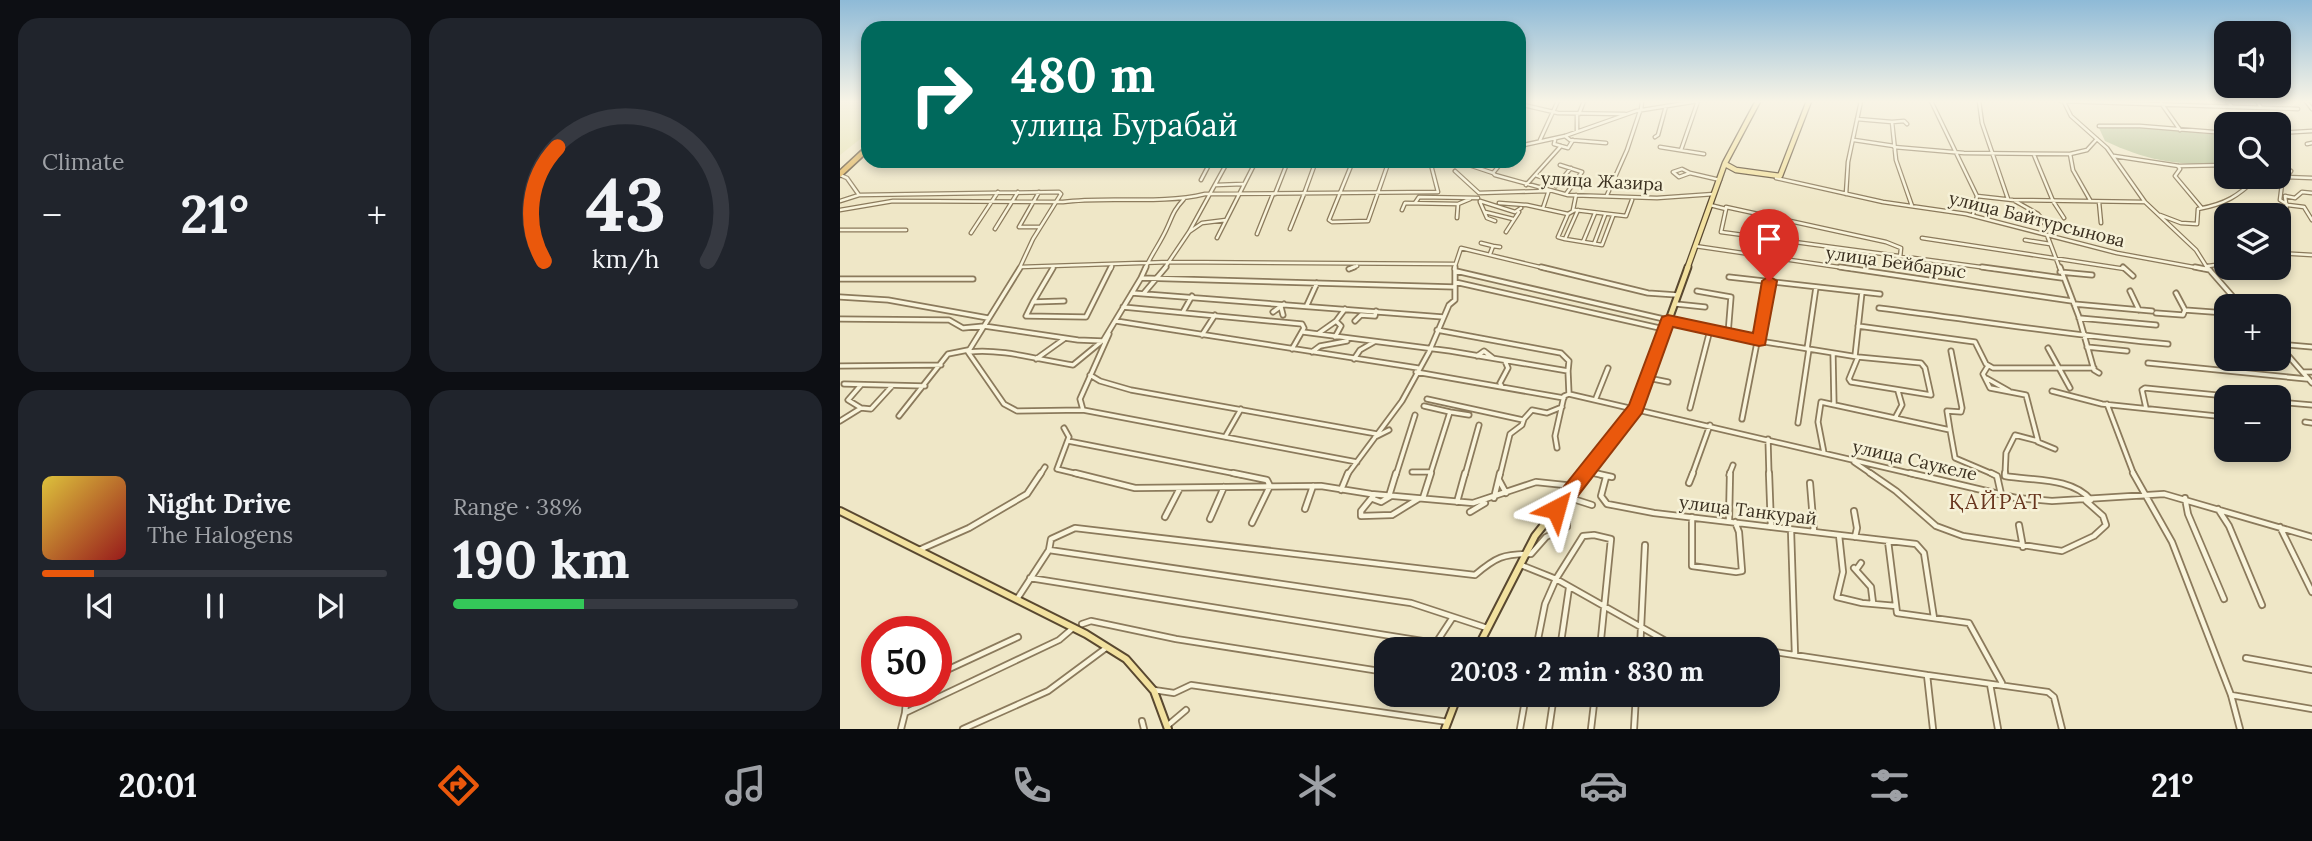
<!DOCTYPE html>
<html lang="en">
<head>
<meta charset="utf-8">
<style>
  :root { --surface:#171b24; --page:#20242c; --text:#f1f3f6; --muted:#9ea1a6; --line:#363941; --accent:#ea580c }
  body { margin:0; font-family:Lora,serif; background:var(--page); color:var(--text); height:100vh; display:flex; flex-direction:column; font-size:26px; white-space:nowrap }
  * { box-sizing:border-box; margin:0 }
  p { font-size:23px; color:var(--muted) }
  .icon { flex:none; width:38px; height:38px; fill:none; stroke:currentColor; stroke-width:2; stroke-linecap:round; stroke-linejoin:round }
  .map { position:relative; flex:1; overflow:hidden }
  .panel { display:flex; flex-direction:column; gap:18px; padding:18px; background:#0d0f14; width:840px }
  .panel>* { flex:none }
  .banner { position:absolute; left:21px; top:21px; width:665px; height:147px; border-radius:21px; box-shadow:0 4px 10px #0003; background:#00695c; color:#fff; overflow:hidden }
  .tools { position:absolute; left:1374px; top:21px; display:grid; gap:14px }
  .tools a { display:grid; place-items:center; width:77px; height:77px; border-radius:14px; background:var(--surface); box-shadow:0 4px 10px #0003; font-size:35px }
  .speed { position:absolute; left:21px; top:616px; display:flex; gap:14px; font-size:35px; font-weight:700; text-align:center }
  .speed>* { display:grid; place-content:center; width:91px; height:91px; border-radius:50%; background:var(--surface); box-shadow:0 4px 10px #0003; line-height:1 }
  .speed .limit { border:10px solid #d22; background:#fff; color:#111 }
  .pin { position:absolute; display:grid; place-items:center; width:60px; height:60px; color:#fff; margin:-72px -30px; border-radius:50% 50% 50% 0; rotate:-45deg; box-shadow:0 0 7px #0007 }
  .pin .icon { rotate:45deg }
  .me { position:absolute; width:77px; margin:-38px; rotate:39deg; stroke-linejoin:round; filter:drop-shadow(0 0 5px #0008) }
  .turn { display:flex; align-items:center; gap:24px; height:147px; padding:0 35px; font-size:32px }
  .turn .icon { width:91px; height:91px; stroke-width:2.5 }
  .turn b { display:block; font-size:49px; line-height:60px }
  .big { font-size:52px; font-weight:700; line-height:1.1 }
  .panel .card { flex:1; display:flex; flex-direction:column; justify-content:center; gap:10px; min-width:0; padding:0 24px; border-radius:21px; background:var(--page) }
  .panel .dial { align-items:center; gap:0 }
  .dial svg { height:182px; overflow:visible; fill:none; stroke:var(--line); stroke-width:7; stroke-linecap:round; text-anchor:middle }
  .dial text { fill:var(--text); stroke:none }
  .song { display:flex; align-items:center; gap:21px }
  .cover { width:84px; height:84px; border-radius:10px; background:linear-gradient(135deg,hsl(50 70% 55%),hsl(0 70% 35%)) }
  .played { height:7px; border-radius:4px; background:linear-gradient(90deg,var(--accent) 15%,var(--line) 15%) }
  .keys { display:flex; justify-content:space-around; direction:ltr }
  .heat { display:flex; justify-content:space-between; align-items:center; font-size:38px; direction:ltr }
  .charge { height:10px; border-radius:5px; background:linear-gradient(90deg,#34c759 38%,var(--line) 0) }
  .panel .tiles { flex:1; display:grid; gap:18px; grid-template-columns:repeat(2,1fr) }
  .trip { position:absolute; left:534px; top:637px; width:406px; height:70px; border-radius:21px; background:var(--surface); box-shadow:0 4px 10px #0003; font-weight:700; line-height:70px; text-align:center }
  .tab-bar { display:flex; height:112px; justify-content:space-around; align-items:center; background:#090b0e; color:var(--muted) }
  .tab-bar .icon { width:49px; height:49px }
  .tab-bar .active { color:var(--accent) }
  .tab-bar b { font-size:32px; color:var(--text) }
  main { display:flex; flex:1; min-height:0 }
  .map>svg:first-child { display:block }
</style>
</head>
<body>
<main>
<section class="panel">
<div class="tiles">
<div class="card"><p>Climate</p>
<div class="heat"><a>−</a><b class="big">21°</b><a>+</a></div>
</div>
<div class="card dial"><svg viewBox="0 0 100 80">
<path d="M14 69A42 42 0 1 1 86 69"/>
<path d="M14 69A42 42 0 0 1 20 19" stroke="#ea580c"/>
<text x="50" y="56" font-size="32" font-weight="700">43</text>
<text x="50" y="72" font-size="11">km/h</text>
</svg></div>
<div class="card">
<div class="song"><i class="cover"></i><div><b>Night Drive</b><p>The Halogens</p></div></div>
<div class="played"></div>
<div class="keys"><svg class="icon" aria-label="previous" viewBox="0 0 24 24"><path d="M18 5L8 12l10 7zM5 5v14"/></svg><svg class="icon" aria-label="pause" viewBox="0 0 24 24"><path d="M8 5v14M16 5v14"/></svg><svg class="icon" aria-label="next" viewBox="0 0 24 24"><path d="M6 5l10 7-10 7zM19 5v14"/></svg></div>
</div>
<div class="card"><p>Range · 38%</p><b class="big">190 km</b><div class="charge"></div></div>
</div>
</section>
<div class="map">
<svg width="1472" height="729" viewBox="0 0 1472 729">
  <rect width="100%" height="100%" fill="#efe7c7"/>
  <path fill="#e5e2b4" d="M0,101H28V133L0,155Z"/>
  <path fill="#b9c399" d="M1263,127H1306L1386,136V164C1337,165 1310,162 1265,141L1259,128Z"/>
  <g fill="none" stroke-linecap="round" stroke-linejoin="round">
    <g stroke="#8b7a5c" stroke-width="5">
      <path id="minor-far2" d="M1091,101L1137,196L1133,215
        M1139,101L1142,123L1168,199
        M1221,101L1458,109
        M1387,101L1392,107
        M1417,101L1421,108
        M1466,101L1472,109
        M1224,102L1231,116L1267,148L1305,202L1356,250L1368,269
        M1321,103L1340,130
        M679,104L718,113L785,114
        M801,110L802,101
        M737,114V131
        M739,114L744,101
        M1017,119L1052,122
        M1067,124L1064,121L1052,122L1056,160L1072,206
        M1259,126H1300L1386,133
        M1438,133L1472,131
        M725,136L730,140L766,143
        M815,137L818,135L826,106
        M700,140L718,101
        M715,140L714,144L728,148L733,140
        M1014,140L1054,146
        M1467,144L1472,143
        M679,146L725,136L796,111L858,101
        M820,147L864,154
        M1054,147L1124,153L1230,154L1247,150L1257,139
        M841,150L858,101
        M1230,154L1233,170L1250,200
        M1194,155L1213,201L1224,218
        M1274,156L1339,166L1386,165
        M513,161L489,220L492,222L528,221L549,161
        M617,161L653,173
        M663,161L653,173L655,175L728,195L817,198L874,194
        M1438,164L1451,171L1442,184L1440,200L1448,205L1464,207L1472,220
        M720,165L742,172L726,194
        M1338,166L1340,169L1335,176L1361,207
        M842,169L850,173L839,177L833,172Z
        M615,171L639,193L707,191
        M850,173L880,180
        M0,175L7,178L19,195L219,192L221,194L193,239L180,267L330,262L615,264
        M695,175L721,146
        M1446,177L1472,178
        M936,178L1043,202L1126,214L1277,253L1364,269
        M361,180L371,161
        M376,185L403,184
        M686,185L695,175L711,180
        M716,186L731,168
        M199,192L179,227H200
        M435,194L448,161
        M464,194L476,161
        M1006,194L1008,162L1021,101
        M767,195L787,150L800,111
        M1137,196L1173,200L1305,202
        M0,201L19,195
        M640,201L675,212L681,208
        M1175,201L1198,214L1203,220L1201,223
        M640,202L647,218L655,221
        M1259,202L1261,223
        M575,203L579,197L638,198
        M659,203L687,205L728,214L735,210L786,216L792,200
        M870,205L886,209L881,232L1155,269
        M886,207L1046,242L1061,248L1060,258
        M703,208L709,190
        M0,210L53,201L223,202C270,196 319,205 365,194L598,192L590,161
        M562,210L565,203L618,204L630,199
        M733,210L736,195
        M738,210L725,239L762,245L773,216
        M1435,211H1447L1445,196L1455,198L1462,192L1472,193
        M645,212L673,219
        M1320,215L1341,223L1357,224L1358,209C1386,204 1398,196 1418,177
        M617,218L618,204
        M386,220L362,223L349,232L388,161
        M155,229L178,192
        M450,229L464,194
        M0,230H66
        M666,232L679,212
        M131,233L158,192
        M417,234L433,194
        M1207,235L1220,269
        M377,238L416,161
        M1082,238L1285,269
        M725,239L718,237L728,214
        M1185,240L1210,244
        M743,242L755,213
        M641,243L653,246L650,254
        M754,244L765,215
        M653,246L660,247
        M855,246L1012,269
        M1438,253L1472,255
        M1368,266L1383,264L1386,232
        M271,269L272,266
        M305,269C311,255 321,242 327,228C333,215 333,211 344,199
        M324,269L349,232
        M509,269L517,266
        M614,269L621,248L708,269"/>
    </g>
    <g stroke="#8b7a5c" stroke-width="7">
      <path id="minor-far1" d="M701,267L808,293L837,295
        M1000,267L1232,301
        M1142,267L1222,278
        M1220,267L1239,317L1254,370L1259,373
        M1283,267L1293,276
        M1355,267L1370,270
        M1367,267L1401,306
        M180,268L128,352L164,404L177,411L243,410
        M213,268L193,302L224,301
        M509,269L514,267
        M616,271L919,341L1018,357
        M1220,272L1252,275
        M889,277L1040,294
        M301,278L306,267
        M0,279H133
        M615,282L824,329
        M857,291L891,297L888,334
        M1290,291L1299,310
        M292,293L603,317
        M304,293L326,267
        M1336,293L1345,310
        M0,297L48,300L148,318
        M193,302L186,316L246,317L271,267
        M836,304L865,307
        M1234,304L1312,311
        M467,305L477,283
        M283,307L462,324L464,328L452,349
        M441,307L443,315
        M1039,308C1135,320 1231,336 1328,344
        M343,312L352,296
        M433,312L444,304
        M1316,313L1343,315L1345,310L1386,313
        M1239,318L1316,325
        M0,319L109,320L123,328L144,326L238,340L263,341L301,278L615,287
        M276,321L578,368
        M515,321L521,315L535,316L536,311
        M1018,326L1135,342L1146,364L1153,368H1254
        M597,330L721,353L729,361L728,371
        M463,332L610,351L728,371L729,394L724,396L715,436L717,448
        M479,333L496,321L505,309
        M269,334L240,399L243,410L517,462
        M362,335L375,315
        M495,337L501,326L496,321
        M1438,344L1472,383
        M1438,344L1472,347
        M1247,347L1287,351
        M1208,348L1230,388
        M967,349L976,287
        M129,352C160,348 200,360 233,365L261,342
        M472,352L480,346L507,341
        M993,354L994,404
        M637,356L644,351L653,358
        M1015,356L1022,292
        M1018,357L1081,363L1085,368L1091,395L1011,382L1009,379Z
        M196,359L224,339
        M514,359L520,350L534,342
        M1308,363L1467,379
        M0,366L101,365
        M1148,366L1143,374L1150,388L1186,395L1198,441L1175,435L1166,453L1165,475
        M576,372L724,398
        M1463,372H1472
        M250,375L260,381L291,390L537,434
        M808,378L828,382
        M1146,378L1169,391
        M4,384L85,386
        M21,385L8,400L21,408
        M662,387L660,383L668,368L665,361
        M1212,391L1262,404L1386,417
        M729,394L1077,475
        M756,398L768,368
        M587,399L683,420L692,410L707,413L722,407
        M1438,402L1472,405
        M1267,404L1294,475
        M584,406L610,412L590,475
        M850,408L870,330
        M1306,408L1302,390L1305,388L1397,397
        M610,412L629,415
        M59,416L108,354L128,350
        M1055,418L1062,405L1058,391
        M902,419L929,281
        M0,421L21,408L31,409L52,386
        M1465,422L1472,423
        M958,423L969,349
        M224,428L229,437L217,469L242,475
        M1110,430L1107,411L1121,412L1122,408L1111,351
        M385,437L401,409
        M535,437L549,430
        M928,439L929,475
        M228,441L402,475
        M1198,442L1215,449
        M984,453L978,422L981,402L1110,430L1115,458L1155,475
        M1014,462L1033,475
        M749,469L761,475
        M572,472H591
        M200,475L205,467
        M507,475L562,401L589,352L609,305L615,300V267
        M556,475L575,415
        M625,475L639,425
        M660,475L670,434L682,425L684,419
        M852,475L870,425
        M889,475L893,465"/>
    </g>
    <g stroke="#8b7a5c" stroke-width="8">
      <path id="minor" d="M235,473L295,488L481,486L531,494L633,503L696,482L734,486
        M393,473L427,480L430,486L412,523
        M754,473L772,477
        M929,473L931,527
        M1030,473L1056,491L1096,526L1123,536L1222,551L1254,536L1266,525L1263,516L1246,501
        M1070,473L1176,498L1212,501L1324,494L1472,537
        M1151,473L1157,476L1161,494
        M1293,473L1332,542L1391,695L1400,729
        M1165,476V473
        M1165,476C1193,481 1231,477 1251,500
        M766,477L761,496L767,504L814,513L1076,544L1084,553L1094,618
        M659,480L666,493
        M849,483L853,473
        M970,483L974,532
        M501,490L508,473
        M534,495L521,511V516L552,515L578,499
        M549,496L556,473
        M727,497L752,505
        M583,498L591,473
        M654,498L660,473
        M1345,498L1348,514L1384,599
        M533,499L541,502L551,496
        M617,502L625,473
        M465,509L473,486
        M1378,509L1389,526L1422,605
        M1014,511L1017,528L1015,537
        M630,512L645,503
        M325,517L340,488
        M852,517V566L896,572L902,571L899,532L895,522
        M370,519L384,487
        M889,521L890,473
        M1179,525L1183,547
        M1440,527L1472,592
        M951,530L955,655
        M999,535L1003,572L997,597L1022,603L1056,606
        M1048,541L1057,613L1129,623L1162,683
        M79,550L129,528L187,494L201,473
        M209,550L211,539L235,528L635,575C656,557 663,554 691,554L706,537L727,527V518L717,509
        M681,565L716,579L831,644L845,647L884,645L913,649
        M1014,568L1031,587L1033,603
        M1016,570L1021,563
        M190,578L595,643
        M177,599L209,550L571,603L647,628
        M242,624L251,621L336,639L546,672
        M592,649L613,617
        M696,649L705,604L716,579L743,536L754,535L771,539L760,649
        M720,649L729,588
        M800,649L805,545
        M928,651L1087,675
        M1406,658L1472,670
        M96,675L178,637
        M1150,684L1158,729
        M314,690L334,693L351,685L608,722
        M67,691L65,713L219,640L233,628
        M1391,695L1472,709
        M302,721L304,729
        M327,726L346,710
        M61,729L65,713
        M123,729L208,691L266,648
        M680,729L686,695
        M709,729L714,695
        M751,729L755,695
        M794,729L796,695
        M1093,729L1087,675L1208,692L1214,697L1222,729"/>
    </g>
    <g stroke="#594830" stroke-width="7">
      <path id="major-far2" d="M885,164L896,170L940,176L969,101
        M847,269L885,163L918,101"/>
    </g>
    <g stroke="#594830" stroke-width="9">
      <path id="major-far1" d="M744,475L797,408L848,267"/>
    </g>
    <g stroke="#594830" stroke-width="10">
      <path id="major" d="M0,511L246,634L286,659L314,691L328,729
        M637,649L695,536L745,473
        M605,729L618,695"/>
    </g>
    <g stroke="#594830" stroke-width="8">
      <path id="highway" d="M0,174L28,148"/>
    </g>
    <use href="#minor-far2" stroke="#f9f4db" stroke-width="2.5"/>
    <use href="#minor-far1" stroke="#f9f4db" stroke-width="3.5"/>
    <use href="#minor" stroke="#f9f4db" stroke-width="4.5"/>
    <use href="#major-far2" stroke="#f2e19f" stroke-width="4.5"/>
    <use href="#major-far1" stroke="#f2e19f" stroke-width="5"/>
    <use href="#major" stroke="#f2e19f" stroke-width="6"/>
    <use href="#highway" stroke="#deb258" stroke-width="5"/>
  </g>
  <linearGradient id="sky" x2="0" y2="1"><stop stop-color="#8ebad7"/><stop offset="0.5" stop-color="#f8f4e6"/><stop offset="1" stop-color="#f8f4e6" stop-opacity="0"/></linearGradient>
  <rect width="1472" height="203" fill="url(#sky)"/>
  <path fill="#ea580c" stroke="#983908" stroke-width="2" d="M929,276L937,281L925,345L919,346L833,327L802,413L723,515L716,517L710,515L707,509L710,504L789,405L822,317L828,315L913,333L922,281Z"/>
  <g text-anchor="middle" dominant-baseline="central" stroke-width="5" stroke-linejoin="round" paint-order="stroke">
    <g font-size="18" fill="#3b3020" stroke="#f6f1d7">
      <text transform="translate(762 181) rotate(3)">улица Жазира</text>
      <text transform="translate(1197 219) rotate(14)">улица Байтурсынова</text>
      <text transform="translate(1056 262) rotate(8)">улица Бейбарыс</text>
      <text transform="translate(1075 460) rotate(13)">улица Саукеле</text>
      <text transform="translate(908 510) rotate(7)">улица Танкурай</text>
    </g>
    <g font-size="21" letter-spacing="2" fill="#68361f" stroke="#f6f1d7">
      <text x="1156" y="501">ҚАЙРАТ</text>
    </g>
  </g>
</svg>
<div class="tools">
<a><svg class="icon" aria-label="sound" viewBox="0 0 24 24"><path d="M4 9h4l5-4v14l-5-4H4zM17 9q2 3 0 6"/></svg></a>
<a><svg class="icon" aria-label="search" viewBox="0 0 24 24"><circle cx="10" cy="10" r="6"/><path d="M15 15l6 6"/></svg></a>
<a><svg class="icon" aria-label="layers" viewBox="0 0 24 24"><path d="M12 4l9 5-9 5-9-5zM3 14l9 5 9-5"/></svg></a>
<a>+</a>
<a>−</a>
</div>
<div class="speed"><div class="limit">50</div></div>
<div class="pin" style="left:929px;top:281px;background:#d93025"><svg class="icon" aria-label="arrive" viewBox="0 0 24 24"><path d="M6 21V4h12l-3 4 3 4H6"/></svg></div>
<svg class="me" style="left:716px;top:509px" viewBox="-20 -20 40 40"><path d="M0-17L14 15 0 8-14 15z" fill="#ea580c" stroke="#fff" stroke-width="4"/></svg>
<div class="trip">20:03 · 2 min · 830 m</div>
<div class="banner">
<div class="turn"><svg class="icon" aria-label="right" viewBox="0 0 24 24"><path d="M7 20v-9h11M14 6l5 5-5 5"/></svg><div><b>480 m</b>улица Бурабай</div></div>
</div>
</div>
</main>
<nav class="tab-bar">
<b>20:01</b>
<svg class="icon active" aria-label="directions" viewBox="0 0 24 24"><path d="M12 3l9 9-9 9-9-9zM9 14v-3h6M13 9l2 2-2 2"/></svg>
<svg class="icon" aria-label="music" viewBox="0 0 24 24"><path d="M9 18V5l10-2v13"/><circle cx="6" cy="18" r="3"/><circle cx="16" cy="16" r="3"/></svg>
<svg class="icon" aria-label="phone" viewBox="0 0 24 24"><path d="M5 4h4l2 5-3 2q2 4 5 5l2-3 5 2v4C11 20 4 13 5 4z"/></svg>
<svg class="icon" aria-label="climate" viewBox="0 0 24 24"><path d="M12 3v18M4 7l16 10M4 17L20 7"/></svg>
<svg class="icon" aria-label="car" viewBox="0 0 24 24"><path d="M5 17H2v-5l4-1 3-4h7l3 4 3 1v5h-3M9 17h6M6 11h13"/><circle cx="7" cy="17" r="2"/><circle cx="17" cy="17" r="2"/></svg>
<svg class="icon" aria-label="filters" viewBox="0 0 24 24"><path d="M4 7h16M4 17h16"/><circle cx="9" cy="7" r="2"/><circle cx="15" cy="17" r="2"/></svg>
<b>21°</b>
</nav>
</body>
</html>
